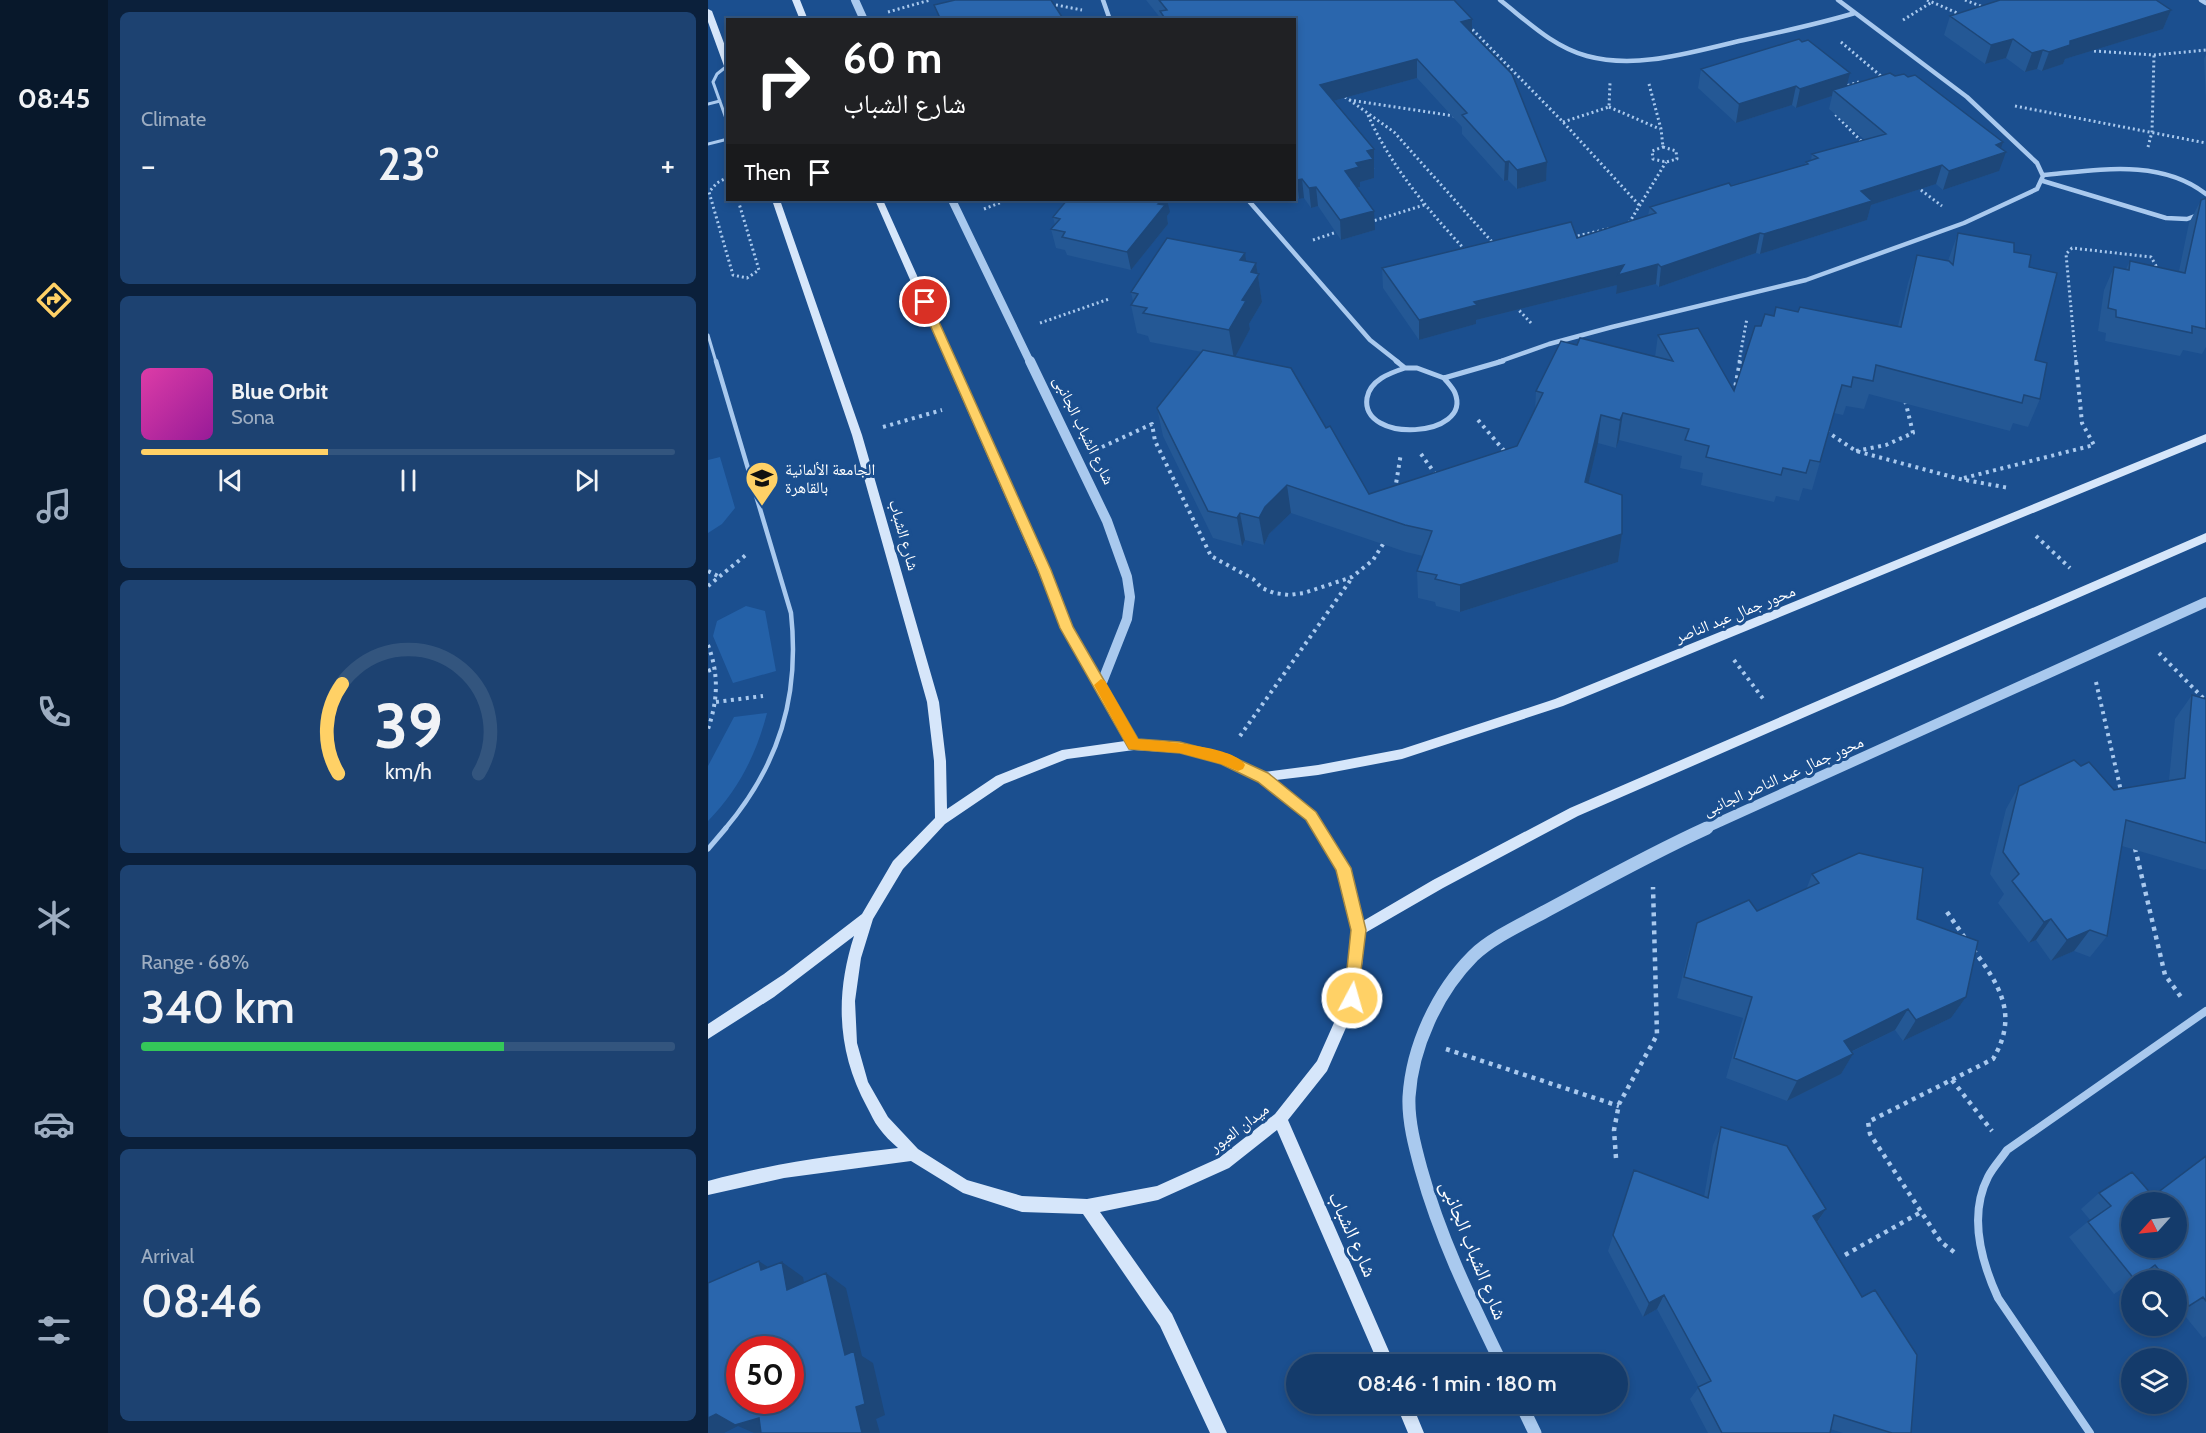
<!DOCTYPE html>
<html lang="en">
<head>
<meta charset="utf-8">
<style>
  :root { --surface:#143b6b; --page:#1d4271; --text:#f1f3f6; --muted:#9dadc1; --line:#33557e; --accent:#ffd166 }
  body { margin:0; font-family:Cabin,"Noto Naskh Arabic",sans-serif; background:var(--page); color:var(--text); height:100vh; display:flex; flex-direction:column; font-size:22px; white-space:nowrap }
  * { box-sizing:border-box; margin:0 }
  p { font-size:20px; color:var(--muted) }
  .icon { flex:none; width:33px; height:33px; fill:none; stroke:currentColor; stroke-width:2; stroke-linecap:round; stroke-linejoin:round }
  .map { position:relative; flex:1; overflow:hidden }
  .panel { display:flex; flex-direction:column; gap:12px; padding:12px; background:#0b203b; width:600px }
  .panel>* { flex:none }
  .guide { position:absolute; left:18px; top:18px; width:570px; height:183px; border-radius:0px; box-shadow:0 3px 9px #0003,0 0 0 2px var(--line); background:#202124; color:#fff; overflow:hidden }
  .needle { width:39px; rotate:243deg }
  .fabs { position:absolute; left:1413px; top:1192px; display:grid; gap:12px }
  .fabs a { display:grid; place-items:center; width:66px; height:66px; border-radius:50%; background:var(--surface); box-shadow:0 3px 9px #0003,0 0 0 2px var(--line); font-size:30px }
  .speed { position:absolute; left:18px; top:1336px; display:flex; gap:12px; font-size:30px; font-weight:700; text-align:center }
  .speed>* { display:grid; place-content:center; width:78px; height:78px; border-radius:50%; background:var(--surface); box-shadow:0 3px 9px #0003,0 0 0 2px var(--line); line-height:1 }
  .speed .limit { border:9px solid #d22; background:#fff; color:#111 }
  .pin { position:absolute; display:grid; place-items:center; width:51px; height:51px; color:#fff; margin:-26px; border:3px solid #fff; border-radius:50%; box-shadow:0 2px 6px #0007 }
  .me { position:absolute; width:66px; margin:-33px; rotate:6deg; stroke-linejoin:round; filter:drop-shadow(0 0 4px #0008) }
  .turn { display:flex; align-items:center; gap:21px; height:126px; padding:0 18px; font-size:27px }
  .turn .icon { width:78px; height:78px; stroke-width:2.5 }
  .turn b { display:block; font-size:42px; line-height:51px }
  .then { display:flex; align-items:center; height:57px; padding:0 18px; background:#0003; gap:12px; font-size:22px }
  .big { font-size:45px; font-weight:600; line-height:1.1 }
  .panel .tile { flex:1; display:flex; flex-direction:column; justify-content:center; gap:9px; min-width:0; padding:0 21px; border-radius:9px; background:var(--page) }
  .panel .dial { align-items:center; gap:0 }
  .dial svg { height:156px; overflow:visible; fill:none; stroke:var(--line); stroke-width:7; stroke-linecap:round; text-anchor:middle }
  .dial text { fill:var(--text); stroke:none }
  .song { display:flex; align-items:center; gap:18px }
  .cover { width:72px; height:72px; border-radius:9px; background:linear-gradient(135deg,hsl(320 70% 55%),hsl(300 70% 35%)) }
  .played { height:6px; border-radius:3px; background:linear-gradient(90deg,var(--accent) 35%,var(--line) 35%) }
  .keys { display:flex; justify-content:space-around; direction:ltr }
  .heat { display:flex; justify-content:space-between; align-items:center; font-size:33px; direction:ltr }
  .charge { height:9px; border-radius:4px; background:linear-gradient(90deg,#34c759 68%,var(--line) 0) }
  .trip { position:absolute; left:578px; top:1354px; width:342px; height:60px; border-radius:30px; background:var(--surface); box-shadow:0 3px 9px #0003,0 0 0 2px var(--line); font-weight:600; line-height:60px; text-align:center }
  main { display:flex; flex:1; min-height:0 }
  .menu { display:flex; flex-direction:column; width:108px; justify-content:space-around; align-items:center; background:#08182b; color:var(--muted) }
  .menu .icon { width:42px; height:42px }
  .menu .on { color:var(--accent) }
  .menu b { font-size:27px; color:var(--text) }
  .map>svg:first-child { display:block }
</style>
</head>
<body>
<main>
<nav class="menu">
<b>08:45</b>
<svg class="icon on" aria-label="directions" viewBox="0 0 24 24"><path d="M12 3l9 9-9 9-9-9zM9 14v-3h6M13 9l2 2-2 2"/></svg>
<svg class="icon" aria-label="music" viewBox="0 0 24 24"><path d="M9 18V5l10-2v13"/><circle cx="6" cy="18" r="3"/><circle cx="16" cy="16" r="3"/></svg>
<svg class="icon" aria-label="phone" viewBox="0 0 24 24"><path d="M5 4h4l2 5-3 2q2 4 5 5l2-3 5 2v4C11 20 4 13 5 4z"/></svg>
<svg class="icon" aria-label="climate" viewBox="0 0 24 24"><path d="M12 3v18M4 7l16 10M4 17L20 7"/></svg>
<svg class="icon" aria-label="car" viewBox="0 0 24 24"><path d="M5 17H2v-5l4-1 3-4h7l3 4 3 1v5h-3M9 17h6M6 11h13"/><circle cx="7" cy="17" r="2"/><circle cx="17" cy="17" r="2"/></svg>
<svg class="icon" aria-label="filters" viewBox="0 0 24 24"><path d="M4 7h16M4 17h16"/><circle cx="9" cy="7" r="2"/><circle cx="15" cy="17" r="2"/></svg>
</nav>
<section class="panel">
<div class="tile"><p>Climate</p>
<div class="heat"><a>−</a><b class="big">23°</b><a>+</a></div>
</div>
<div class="tile">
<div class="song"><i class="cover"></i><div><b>Blue Orbit</b><p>Sona</p></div></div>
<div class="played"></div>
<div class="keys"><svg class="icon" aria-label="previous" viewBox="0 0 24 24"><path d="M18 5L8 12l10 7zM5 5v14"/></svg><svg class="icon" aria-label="pause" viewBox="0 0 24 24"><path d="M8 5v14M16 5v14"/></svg><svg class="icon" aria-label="next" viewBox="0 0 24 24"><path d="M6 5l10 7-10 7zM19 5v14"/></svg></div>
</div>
<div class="tile dial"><svg viewBox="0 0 100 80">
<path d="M14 69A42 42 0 1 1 86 69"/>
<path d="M14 69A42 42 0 0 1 16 23" stroke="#ffd166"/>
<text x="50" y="56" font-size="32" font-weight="700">39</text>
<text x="50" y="72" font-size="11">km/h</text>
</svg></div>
<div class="tile"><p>Range · 68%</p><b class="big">340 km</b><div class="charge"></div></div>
<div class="tile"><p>Arrival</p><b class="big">08:46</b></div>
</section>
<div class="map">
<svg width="1498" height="1433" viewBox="0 0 1498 1433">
  <rect width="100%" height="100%" fill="#1b4f8f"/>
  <path fill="#2461a8" d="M12,457L27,508L14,524L0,533V460Z
    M38,606L57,611L68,671L25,683L5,636L9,621Z
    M59,713C48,755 31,789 0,821V766L26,717Z"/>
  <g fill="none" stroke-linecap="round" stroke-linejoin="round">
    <path stroke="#a9c9ee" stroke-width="3" stroke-dasharray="2 3" stroke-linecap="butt" d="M1219,0L1254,15
      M1257,0L1275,7
      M343,4L374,10
      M180,12L222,0
      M444,20L455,17
      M1195,20L1224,2
      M761,26L855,122L932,206
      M1133,42L1174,77
      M1386,51L1446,55L1498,50
      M941,84L953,129L955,147
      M1135,87L1151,82
      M633,94L686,132L785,243
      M641,100L746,116
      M1307,106L1498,143
      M901,107L952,129
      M1128,111L1126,113L1156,144
      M660,115C683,167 721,211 759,252
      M855,122L901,107L902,83
      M955,147L968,151L969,159L958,162L945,159L944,151Z
      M1440,147L1444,132L1446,55
      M20,177L9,183L1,192L25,275L39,278L51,270L30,200
      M1209,187L1234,206
      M276,209L299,200
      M662,222L716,205
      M921,223L958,162
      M865,237L904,228
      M605,240L632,231
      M808,307L823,323
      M332,323L401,299
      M1031,362L1039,318
      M1368,362L1358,254L1364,248L1443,257L1451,271"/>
    <path stroke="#a9c9ee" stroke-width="4" stroke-dasharray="3 4.5" stroke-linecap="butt" d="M1026,393L1032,361
      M770,420L798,453
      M175,427L234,410
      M1118,431L1148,451L1252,479L1301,488
      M394,447L444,424L447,441L503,556L545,579L554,588L566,593L581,595L596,593L644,577L665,560L677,541
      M1148,451L1178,445L1205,433L1197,400
      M713,454L728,475
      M1256,478L1386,445L1374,423L1368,361
      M687,490L693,453
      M1328,536L1362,568
      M0,571L10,576
      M0,586L39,554
      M0,645C11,674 10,700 0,729
      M1451,653L1498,701
      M1026,660L1056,700
      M0,671L8,668
      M1388,682L1413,791
      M8,702L55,696
      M532,736L644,578"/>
    <path stroke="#a9c9ee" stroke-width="4.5" stroke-dasharray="4 5" stroke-linecap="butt" d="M1427,848L1457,975L1473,997
      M1239,912L1257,938
      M738,1049L911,1106
      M1244,1080L1284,1131
      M908,1158L906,1130L911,1104L949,1035L945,887
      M1246,1252L1233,1242L1162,1134L1160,1122L1285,1059C1311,1015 1292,986 1265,949
      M1137,1255L1213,1212"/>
    <path stroke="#a9c9ee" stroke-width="3" d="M19,66L9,74L5,82L20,124
      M0,104L12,101
      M0,144L20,139
      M0,335L8,362"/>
    <path stroke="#a9c9ee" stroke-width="4.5" d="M8,361L83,613C92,697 71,765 17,829"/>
    <path stroke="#a9c9ee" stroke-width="5" d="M0,849L18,828"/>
    <path stroke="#a9c9ee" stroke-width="4.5" d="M395,0L402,20
      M792,0C819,21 845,47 879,56C931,70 986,51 1036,40C1073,32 1110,24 1147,13
      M1493,0L1498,3
      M1335,175C1390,170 1452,158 1498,194
      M1335,181L1458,218L1479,219L1498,212
      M540,200L662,340L690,362
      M790,362L841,344L904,327L1098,280L1256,223L1329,189L1335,176L1329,163L1259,97L1130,0"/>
    <path stroke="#a9c9ee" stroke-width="5" d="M688,361L697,368H709L736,378L795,361
      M697,368C682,373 662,380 659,398C652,444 765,438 747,393C745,388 739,382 736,378"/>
    <path stroke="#a9c9ee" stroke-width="8" d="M1382,1433L1290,1298C1273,1261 1260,1216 1280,1177C1285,1167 1293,1159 1299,1150L1498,1011"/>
    <path stroke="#a9c9ee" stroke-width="8" d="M147,0L156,20
      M244,200L322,362"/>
    <path stroke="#a9c9ee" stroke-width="10" d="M322,361L399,521L419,577L422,597L419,619L393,685
      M996,829L1498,602"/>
    <path stroke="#a9c9ee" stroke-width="13" d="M794,1365C763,1301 732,1238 713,1169C707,1147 700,1121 701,1097C704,1047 729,992 765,956C783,938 816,923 838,911C892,882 944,853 999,828
      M813,1404L827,1433"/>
    <path fill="#d6e6fa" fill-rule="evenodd" d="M84,0H92L100,20H92Z
      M0,9L4,11L20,54V68L16,66L0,22Z
      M64,200H72L154,435L231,702L238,761L239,809L288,776L354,750L417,741L353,628L330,571L167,200H175L342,571L364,627L430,740L472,743L516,754L556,772L610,765L694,749L847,699L1498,434V442L855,706L694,759L610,775L568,780L607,812L641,868L655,921L725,880L862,808L1498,533V542L870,816L735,888L657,933L651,998L619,1071L580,1120L687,1365H671L569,1130L521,1168L450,1200L392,1212L464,1314L519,1433H502L452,1326L375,1214L314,1212L255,1193L203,1161L76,1178L0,1195V1181C62,1164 126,1155 190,1148C183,1142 176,1135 171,1128C166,1122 163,1114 159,1107C129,1052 127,995 146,936L66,997L0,1039V1024L76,974L154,914L185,861L227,818L226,761L219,702L144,435ZM426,750L472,753L514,763L551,781L599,820L629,870L644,930L637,998L609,1061L567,1114L511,1158L449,1186L379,1199L314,1196L259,1180L210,1149L180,1117L160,1082L149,1043L147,1001L153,958L165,919L195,869L237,824L296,784L359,759Z
      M688,1404H704L716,1433H700Z"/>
  </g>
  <path fill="#245895" d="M438,0H746L764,34L839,162L838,181L809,189L800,180L796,181L754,134V127L709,78L625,101L667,169H666V178L652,182V187L649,188L667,230L633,240L610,206L603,208L596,198L591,199L586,194V20H454Z
    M1463,10L1455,29L1357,59L1355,64L1334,71L1329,69L1317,72L1298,58L1277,64L1236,35L1242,16Z
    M1498,54V102L1496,59Z
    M993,69L1139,86L1293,148L1291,171L1235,190L1228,184L1163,205L1159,220L1052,254L1048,253L951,287L948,284L908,294L909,285L768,320V324L711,340L675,288L674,268L869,238L940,215L942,207L1097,165L1098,162L1103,160L1104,154L1157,140L1121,109L1124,96L1088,108L1084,105L1028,123L990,88Z
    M1498,198V347L1494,354L1475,350L1472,356L1397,341L1398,333L1390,331L1396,290L1406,267L1418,269L1422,261L1471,271L1481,223L1493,200Z
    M462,212L459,216L460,224L423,270L359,255L357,250L348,248L343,229L347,225L345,217Z
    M1250,233L1306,252L1321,267L1327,360L1332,399L1320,427L1305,423L1302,431L1161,394L1156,409L1138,406L1135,415L1126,413L1104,490L1095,488L1091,501L1068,496L1066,502L993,485L995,473L972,468L974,456L911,440L908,448L890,443L880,483L914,534L910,562L752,612L728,606L727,602L710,598L709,571L715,556L698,552L583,513L561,534L556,545L537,540L534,546L505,538L455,436L449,408L494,352L442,342L440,336L429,333L423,305L425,301L423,292L538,261L548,263L554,302L541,324L542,329L527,356L618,428L661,494L809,446L827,411L828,391L869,345L947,357L950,335L1026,391L1053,326L1066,316L1090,312L1190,326L1200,283L1209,255L1240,261Z
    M1484,695L1498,699V869L1496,870L1414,846L1399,936L1382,957L1366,951L1343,961L1328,940L1321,943L1290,903L1296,894L1282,874L1298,809L1311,786L1373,766L1406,790L1461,780L1467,719Z
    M1104,874L1209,919L1258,997L1243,1018L1195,1041L1187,1030L1143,1052L1145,1054L1133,1074L1079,1101L1018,1078L1035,1018L969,998L982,946L989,923L1049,911L1098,890Z
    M1013,1127L1118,1209L1109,1223L1203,1433H1135L1122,1429V1433H1000L982,1399L991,1387L949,1309L935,1317L900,1251L926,1170L996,1197L1005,1145Z
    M1498,1156V1336L1495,1338L1473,1311L1468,1314V1281L1427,1280L1424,1281V1282L1406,1294L1361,1237L1382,1220L1373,1209L1391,1193L1445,1196Z"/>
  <path fill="#1d4779" d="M1463,10L1455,29L1357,59L1355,64L1334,71L1341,52L1362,41Z
    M764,19V38L753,22Z
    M1305,39L1298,58L1277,64L1283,45Z
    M1335,50L1329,69L1317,72L1324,53Z
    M709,59V78L614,104L612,85Z
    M1142,73L1137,92L1125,90L1124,96L1088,108L1092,89Z
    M1088,86L1084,105L1028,123L1031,104Z
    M1295,142L1291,154L1298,152L1291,171L1235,190L1241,171L1288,145Z
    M666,149V178L652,182V187L638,190L637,171L648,163L659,151Z
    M801,161L800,180L796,181L797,162Z
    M839,162L838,181L809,189V170Z
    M1234,165L1228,184L1163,205L1159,220L1052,254L1056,234L1153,191Z
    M594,179L596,198L591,199L589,180Z
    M608,187L610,206L603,208L601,188Z
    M445,200H459L462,212L459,216L460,224L423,270L419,252Z
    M666,211L667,230L633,240L632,220Z
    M1052,233L1048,253L951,287L953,267Z
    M537,253L541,282L532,260Z
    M548,263L554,302L541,324L542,329L526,359L521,330L534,300L543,272Z
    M950,264L948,284L908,294L909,285L768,320V324L711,340V320L766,302L916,265Z
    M915,413L911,440L908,448L912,420Z
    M893,415L890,443L874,510L877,482Z
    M579,485L583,513L561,534L556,545L551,518L557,507Z
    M532,513L537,540L534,546L529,518Z
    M914,534L910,562L752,612V585Z
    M1343,919L1328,940L1321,943L1336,922Z
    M1382,930L1366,951L1343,961L1359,940Z
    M1258,997L1243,1018L1195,1041L1208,1020Z
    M1200,1009L1187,1030L1124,1061L1136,1041Z
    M1145,1054L1133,1074L1079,1101L1089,1081Z
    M1118,1209L1107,1225L1105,1216Z
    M51,1261L73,1276L53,1270Z
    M74,1262L95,1277L100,1305L79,1290Z
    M118,1273L138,1288L154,1356L165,1363L177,1415L168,1419L172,1433H154Z
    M956,1295L949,1309L935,1317L941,1303Z
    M8,1414L51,1418L60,1433H46L30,1426L16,1433H0V1418Z"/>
  <path fill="#2a66ad" stroke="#1d4779" stroke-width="1.5" fill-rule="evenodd" d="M247,0H343L356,20H233L226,5Z
    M451,0H746L764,19L753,22L804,74L839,162L809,170L801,161L797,162L754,115L759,113L709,59L612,85L666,149L659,151L665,159L648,163L651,167L637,171L666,211L632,220L608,187L601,188L594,179L589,180L586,177V20H458L452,11L459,10Z
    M1292,0H1448L1463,10L1362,41V45L1341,52L1335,50L1324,53L1305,39L1283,45L1242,16Z
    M1091,39L1094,42L1100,40L1142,73L1092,89L1088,86L1031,104L993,69Z
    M1182,73L1187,76L1196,74L1200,77L1207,75L1295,142L1288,145L1298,152L1241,171L1234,165L1153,191L1164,201L1056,234L1052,233L953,267L950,264L910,275L916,265L766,302L769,305L711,320L674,268L863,222L869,238L948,213L942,207L1021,183L1023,186L1100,164L1098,162L1110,158L1104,154L1178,134L1125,90Z
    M1498,198V329L1484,326V333L1408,317V310L1400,308L1406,267L1421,270L1422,261L1477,273L1493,200Z
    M359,200H454L450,204L457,205L419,252L354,237L357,232L343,229L352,219L345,217Z
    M1250,233L1306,243V252L1323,255L1321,267L1349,273L1327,360L1339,363L1332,399L1316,395L1314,403L1168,365L1165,381L1145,377L1143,387L1134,385L1112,462L1102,460L1098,473L1075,468L1073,475L998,457L1001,446L977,440L981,429L915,413L912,420L893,415L877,482L914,495V534L752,585L727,579L729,575L709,571L724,531L697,525L579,485L557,507L551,518L532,513L529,518L500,511L449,408L495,350L583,368L618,428L622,426L661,494L809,446L835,393L828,391L853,341L869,345L872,338L965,361L950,335L990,328L1026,391L1047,326H1053L1057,314L1066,316L1068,307L1090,312L1092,307L1193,327L1209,255L1241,261L1245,265Z
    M459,238L537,253L532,260L548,263L543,272L551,274L534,300L538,301L521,330L435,313L439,308L423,305L430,294L423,292Z
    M1484,695L1498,699V843L1418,820L1399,936L1382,930L1359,940L1343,919L1336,922L1304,881L1311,874L1295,852L1311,786L1366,760L1373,766L1381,762L1406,790L1477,778Z
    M1151,853L1215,868L1209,919L1270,941L1258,997L1208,1020L1200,1009L1136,1041L1145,1054L1089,1081L1026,1058L1044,997L976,977L989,923L1041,900L1049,911L1111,883L1104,874Z
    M1013,1127L1079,1146L1118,1209L1105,1216L1154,1297L1167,1290L1209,1355L1203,1433H1184L1126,1415L1122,1433H1014L990,1387L1003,1381L956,1295L941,1303L905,1235L926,1170L1000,1198Z
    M1498,1156V1301L1495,1297L1481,1306L1468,1291V1281H1460L1447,1265L1427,1280L1380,1222L1403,1206L1391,1193L1424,1172L1445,1196ZM1424,1203H1468V1248H1424Z
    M51,1261L53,1270L74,1262L79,1290L118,1273L137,1355L146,1351L157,1404L148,1407L154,1433H53L51,1418L27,1425L8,1414L0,1418V1283ZM32,1350H82V1401H32Z"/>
  <path fill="#ffd166" stroke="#a68842" stroke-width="1.5" d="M217,299L222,302L343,570L365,627L430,739L472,742L521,755L560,773L608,812L643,868L658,930L649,1003L644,1005L638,1003L636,998L643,930L628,870L598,820L550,782L513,764L472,753L421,749L352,628L330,570L212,302Z"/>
  <path fill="#f59e0b" d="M393,679L397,681L430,739C451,741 527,746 537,765L535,769L530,771L513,764L472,753L421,749L386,685Z"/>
  <defs>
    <g id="university-pin" transform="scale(1.725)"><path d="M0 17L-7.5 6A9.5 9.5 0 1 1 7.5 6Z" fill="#ffd166" stroke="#1b4f8f"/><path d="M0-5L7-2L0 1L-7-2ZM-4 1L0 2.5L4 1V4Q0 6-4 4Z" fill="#111"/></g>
  </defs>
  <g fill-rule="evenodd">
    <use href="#university-pin" x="54" y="478"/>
  </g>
  <g text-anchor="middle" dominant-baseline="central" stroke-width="6" stroke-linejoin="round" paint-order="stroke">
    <g font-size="16" fill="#fff" stroke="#1b4f8f">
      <text transform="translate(376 430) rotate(64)">شارع الشباب الجانبى</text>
      <text transform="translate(196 535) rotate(74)">شارع الشباب</text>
      <text transform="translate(1027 614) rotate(-22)">محور جمال عبد الناصر</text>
      <text transform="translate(1075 776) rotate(-24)">محور جمال عبد الناصر الجانبى</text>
      <text transform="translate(531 1128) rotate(-37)">ميدان العبور</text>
    </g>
    <g font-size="16" fill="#fff" stroke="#1b4f8f" text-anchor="start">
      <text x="77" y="469">الجامعة الألمانية<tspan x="77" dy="18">بالقاهرة</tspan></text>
    </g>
    <g font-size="20" fill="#fff" stroke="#1b4f8f">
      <text transform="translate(645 1234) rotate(66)">شارع الشباب</text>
      <text transform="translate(766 1250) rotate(68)">شارع الشباب الجانبى</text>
    </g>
  </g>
</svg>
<div class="fabs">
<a><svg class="needle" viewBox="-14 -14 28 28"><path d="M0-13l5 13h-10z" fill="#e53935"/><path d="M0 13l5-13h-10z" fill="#9dadc1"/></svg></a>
<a><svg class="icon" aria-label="search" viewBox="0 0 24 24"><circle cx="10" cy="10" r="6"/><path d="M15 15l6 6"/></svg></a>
<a><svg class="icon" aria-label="layers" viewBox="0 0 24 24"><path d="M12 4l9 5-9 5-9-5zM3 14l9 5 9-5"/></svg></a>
</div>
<div class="speed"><div class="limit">50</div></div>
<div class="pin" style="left:217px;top:302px;background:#d93025"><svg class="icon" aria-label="arrive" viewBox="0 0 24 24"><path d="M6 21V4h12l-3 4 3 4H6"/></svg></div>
<svg class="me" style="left:644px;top:998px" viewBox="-20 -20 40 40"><circle r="17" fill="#ffd166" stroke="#fff" stroke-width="3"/><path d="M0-11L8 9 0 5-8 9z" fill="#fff"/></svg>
<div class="trip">08:46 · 1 min · 180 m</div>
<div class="guide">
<div class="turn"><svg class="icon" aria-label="right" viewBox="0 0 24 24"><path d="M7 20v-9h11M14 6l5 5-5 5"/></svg><div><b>60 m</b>شارع الشباب</div></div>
<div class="then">Then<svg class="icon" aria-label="arrive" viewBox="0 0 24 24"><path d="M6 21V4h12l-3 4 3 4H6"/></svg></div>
</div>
</div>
</main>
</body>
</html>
